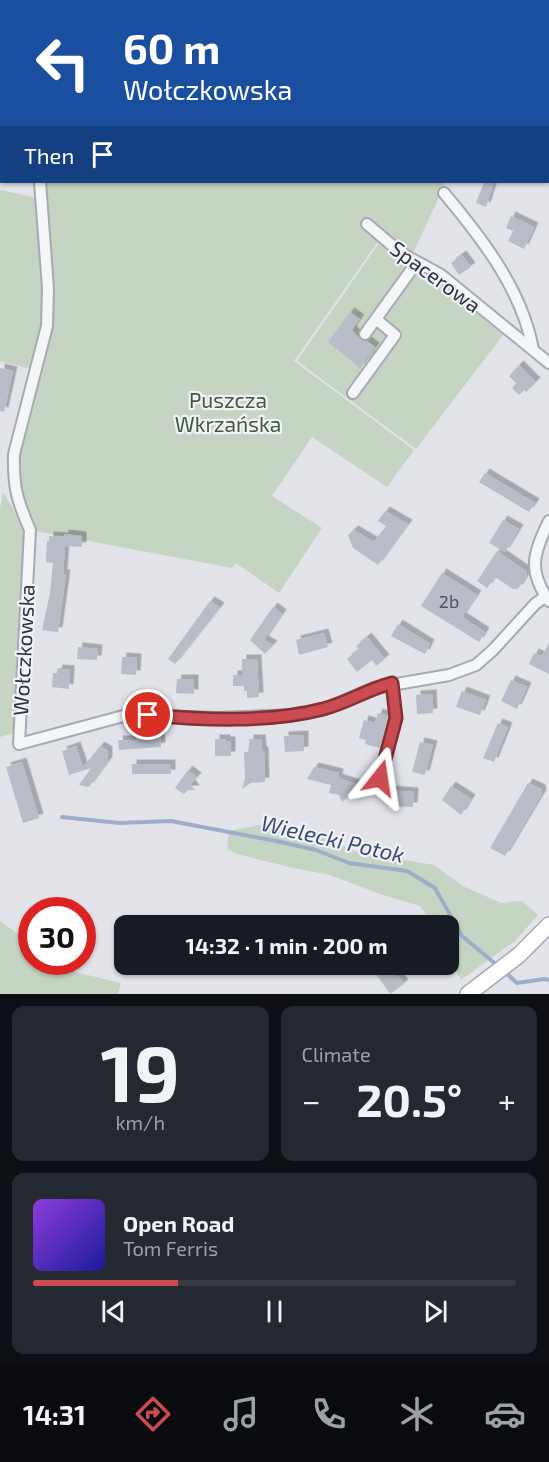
<!DOCTYPE html>
<html lang="en">
<head>
<meta charset="utf-8">
<style>
  :root { --surface:#171b24; --page:#242831; --text:#f1f3f6; --muted:#9ea1a6; --line:#363941; --accent:#cb4b50 }
  body { margin:0; font-family:"Exo 2",sans-serif; background:var(--page); color:var(--text); height:100vh; display:flex; flex-direction:column; font-size:22px; white-space:nowrap }
  * { box-sizing:border-box; margin:0 }
  p { font-size:20px; color:var(--muted) }
  .icon { flex:none; width:33px; height:33px; fill:none; stroke:currentColor; stroke-width:2; stroke-linecap:round; stroke-linejoin:round }
  .map { position:relative; height:994px; overflow:hidden }
  .sheet { display:flex; flex-direction:column; gap:12px; padding:12px; background:#0d0f14; flex:1 }
  .sheet>* { flex:none }
  .banner { position:absolute; left:0px; top:0px; width:549px; height:183px; box-shadow:0 2px 4px #0004; background:#1a4fa0; color:#fff; overflow:hidden }
  .speed { position:absolute; left:18px; top:897px; display:flex; gap:12px; font-size:30px; font-weight:700; text-align:center }
  .speed>* { display:grid; place-content:center; width:78px; height:78px; border-radius:50%; background:var(--surface); box-shadow:0 2px 4px #0004; line-height:1 }
  .speed .limit { border:9px solid #d22; background:#fff; color:#111 }
  .pin { position:absolute; display:grid; place-items:center; width:51px; height:51px; color:#fff; margin:-26px; border:3px solid #fff; border-radius:50%; box-shadow:0 2px 6px #0007 }
  .me { position:absolute; width:66px; margin:-33px; rotate:15deg; stroke-linejoin:round; filter:drop-shadow(0 0 4px #0008) }
  .turn { display:flex; align-items:center; gap:21px; height:126px; padding:0 24px; font-size:27px }
  .turn .icon { width:78px; height:78px; stroke-width:2.5 }
  .turn b { display:block; font-size:42px; line-height:51px }
  .then { display:flex; align-items:center; height:57px; padding:0 24px; background:#0003; gap:12px; font-size:22px }
  .big { font-size:45px; font-weight:700; line-height:1.1 }
  .sheet .tile { flex:1; display:flex; flex-direction:column; justify-content:center; gap:9px; min-width:0; padding:0 21px; border-radius:12px; background:var(--page) }
  .sheet .dial { align-items:center; gap:0 }
  .dial b { font-size:78px; line-height:1 }
  .song { display:flex; align-items:center; gap:18px }
  .cover { width:72px; height:72px; border-radius:9px; background:linear-gradient(135deg,hsl(270 70% 55%),hsl(240 70% 35%)) }
  .played { height:6px; border-radius:3px; background:linear-gradient(90deg,var(--accent) 30%,var(--line) 30%) }
  .keys { display:flex; justify-content:space-around; direction:ltr }
  .heat { display:flex; justify-content:space-between; align-items:center; font-size:33px; direction:ltr }
  .sheet .tiles { flex:1; display:grid; gap:12px; grid-template-columns:1fr 1fr }
  .tile:last-child { grid-column:span 2 }
  .trip { position:absolute; left:114px; top:915px; width:345px; height:60px; border-radius:12px; background:var(--surface); box-shadow:0 2px 4px #0004; font-weight:700; line-height:60px; text-align:center }
  .tabs { display:flex; height:96px; justify-content:space-around; align-items:center; background:#090b0e; color:var(--muted) }
  .tabs .icon { width:42px; height:42px }
  .tabs .active { color:var(--accent) }
  .tabs b { font-size:27px; color:var(--text) }
  .map>svg:first-child { display:block }
</style>
</head>
<body>
<div class="map">
<svg width="549" height="994" viewBox="0 0 549 994">
  <defs>
    <filter id="shadow"><feDropShadow dx="4.5" dy="-4.5" stdDeviation="0" flood-color="#0004"/></filter>
  </defs>
  <rect width="100%" height="100%" fill="#e2e4ea"/>
  <path fill="#c6d4c3" d="M13,0H549V92L548,2Z
    M46,182H446L413,253L393,240H379L294,361L414,450L387,487L312,437L272,496L322,528L279,593L236,563L232,568L25,529L26,532L14,733L0,737V508L3,492L24,527L18,479L21,445L50,339L53,304Z
    M0,190L38,198L43,271V314L32,369L0,361Z
    M379,243L398,259L410,264L409,266L438,281L503,335L416,449L297,361Z
    M270,823L310,832L358,852L434,865L463,886L501,903L522,901L538,915L515,941L461,980L449,957L448,926L433,925L420,906L380,894L330,875L293,868L237,854L227,849L229,831Z
    M0,921L31,943L32,962H59L75,972L121,983L118,994H0Z"/>
  <g fill="none" stroke-linecap="round" stroke-linejoin="round">
    <path stroke="#9eaec9" stroke-width="4" d="M62,817L119,823L171,821L276,841L316,850L349,863L407,871L435,888L462,936L498,966
      M504,971L517,983L544,979L549,980"/>
  </g>
  <path fill="#b9bdc7" filter="url(#shadow)" d="M484,182H494L486,207L476,203Z
    M511,216L534,227L524,249L508,241L513,231L506,228Z
    M462,255L471,267L459,275L451,263Z
    M350,312L360,319L352,330L361,340L367,341L375,347L360,368L328,342Z
    M519,365L536,382L526,392L524,390L519,395L512,388L516,383L509,376Z
    M0,368L13,371L4,412L0,411Z
    M485,473L535,503L529,512L479,482Z
    M385,511L408,524L378,565L353,548L348,535L354,530L374,542L386,526L378,521Z
    M503,520L519,529L505,552L489,543Z
    M64,534L82,536V547L65,546L63,574H66L58,632L42,630L50,593L53,563L46,562L47,541H49V536L64,537Z
    M497,551L526,571L527,575L518,589H513L495,577L487,588L477,581Z
    M442,573L477,595L462,617L485,632L479,642L421,606Z
    M210,601L220,607L175,664L168,659Z
    M273,607L282,614L264,640L273,645L265,654L250,640Z
    M398,624L430,644L425,654L391,636Z
    M324,633L328,647L299,655L296,640Z
    M367,637L385,659L376,666L372,660L357,672L347,659L359,649L356,646Z
    M549,643V674L529,664L534,653L542,656Z
    M78,647L98,649L97,660L77,659Z
    M122,657L137,658L136,675L121,674Z
    M242,659H257L259,697L247,698V691H244V686H233V675H242Z
    M58,669L70,670L69,689L52,687L53,673H57Z
    M177,679H194V694L176,693Z
    M511,680L527,687L517,709L501,701Z
    M462,691L486,700L480,715L456,707Z
    M432,694L433,713L417,714L416,695Z
    M378,713L388,716L380,748L365,744L366,740L359,738L364,720L375,723Z
    M498,723L508,727L494,762L483,758Z
    M160,730L161,747L119,750L118,740H136V731Z
    M304,735V751L285,752L284,736Z
    M215,739H226V741H231V756H215Z
    M249,739H261L262,751H264L265,782L251,783L242,789L245,778L244,752H249Z
    M420,742L433,745L425,775L412,772Z
    M76,746L83,767L100,746L108,751V761L89,787L79,785L91,768L69,775L62,751Z
    M22,762L39,818L23,823L6,767Z
    M132,764H171V774H132Z
    M314,767L339,773L338,778L356,784L352,799L347,798L342,802L339,795L329,793L331,785L307,779Z
    M188,770L197,777L191,784L195,790H188L184,794L175,788Z
    M528,783L541,789L542,794L505,856L490,848Z
    M451,786L471,799L461,815L442,800Z
    M388,790L414,792L413,807L387,806Z
    M369,964H389L404,984L390,994Z"/>
  <g fill="none" stroke-linecap="round" stroke-linejoin="round">
    <g stroke="#a7aab4" stroke-width="14">
      <path id="minor" d="M40,182L48,288L47,326L14,454C13,487 17,500 30,530L19,744L127,715L218,718L296,715L325,709L374,688L449,675L476,665L493,650L535,604L546,596
        M444,193C481,237 523,291 533,350
        M367,224L401,253L441,275L549,363
        M365,334L417,262
        M353,393L395,335L376,319
        M549,521C534,552 527,570 549,601
        M380,778L396,719L392,683"/>
    </g>
    <g stroke="#a7aab4" stroke-width="18">
      <path id="secondary" d="M468,994L519,955L549,925"/>
    </g>
    <use href="#minor" stroke="#f5f6f8" stroke-width="10"/>
    <use href="#secondary" stroke="#fff" stroke-width="15"/>
  </g>
  <g fill="none" stroke-linecap="round" stroke-linejoin="round">
    <g stroke="#843134" stroke-width="15">
      <path id="route" d="M148,715C203,720 269,723 323,709C347,703 368,689 392,683L396,718L380,778"/>
    </g>
    <use href="#route" stroke="#cb4b50" stroke-width="10"/>
  </g>
  <g text-anchor="middle" dominant-baseline="central" stroke-width="4.5" stroke-linejoin="round" paint-order="stroke">
    <g font-size="18" fill="#4e5363">
      <text x="449" y="601">2b</text>
    </g>
    <g font-size="21" fill="#2a3042" stroke="#f2f3f7">
      <text transform="translate(436 276) rotate(36)">Spacerowa</text>
      <text transform="translate(23 650) rotate(-87)">Wołczkowska</text>
    </g>
    <g font-size="21" fill="#3b5d38" stroke="#f2f3f7">
      <text x="228" y="399">Puszcza<tspan x="228" dy="24">Wkrzańska</tspan></text>
    </g>
    <g font-size="22" font-style="italic" fill="#354b75" stroke="#f2f3f7">
      <text transform="translate(333 838) rotate(13)">Wielecki Potok</text>
    </g>
  </g>
</svg>
<div class="speed"><div class="limit">30</div></div>
<div class="pin" style="left:148px;top:715px;background:#d93025"><svg class="icon" aria-label="arrive" viewBox="0 0 24 24"><path d="M6 21V4h12l-3 4 3 4H6"/></svg></div>
<svg class="me" style="left:380px;top:778px" viewBox="-20 -20 40 40"><path d="M0-17L14 15 0 8-14 15z" fill="#cb4b50" stroke="#fff" stroke-width="4"/></svg>
<div class="trip">14:32 · 1 min · 200 m</div>
<div class="banner">
<div class="turn"><svg class="icon" aria-label="left" viewBox="0 0 24 24"><path d="M17 20v-9H6M10 6l-5 5 5 5"/></svg><div><b>60 m</b>Wołczkowska</div></div>
<div class="then">Then<svg class="icon" aria-label="arrive" viewBox="0 0 24 24"><path d="M6 21V4h12l-3 4 3 4H6"/></svg></div>
</div>
</div>
<section class="sheet">
<div class="tiles">
<div class="tile dial"><b>19</b><p>km/h</p></div>
<div class="tile"><p>Climate</p>
<div class="heat"><a>−</a><b class="big">20.5°</b><a>+</a></div>
</div>
<div class="tile">
<div class="song"><i class="cover"></i><div><b>Open Road</b><p>Tom Ferris</p></div></div>
<div class="played"></div>
<div class="keys"><svg class="icon" aria-label="previous" viewBox="0 0 24 24"><path d="M18 5L8 12l10 7zM5 5v14"/></svg><svg class="icon" aria-label="pause" viewBox="0 0 24 24"><path d="M8 5v14M16 5v14"/></svg><svg class="icon" aria-label="next" viewBox="0 0 24 24"><path d="M6 5l10 7-10 7zM19 5v14"/></svg></div>
</div>
</div>
</section>
<nav class="tabs">
<b>14:31</b>
<svg class="icon active" aria-label="directions" viewBox="0 0 24 24"><path d="M12 3l9 9-9 9-9-9zM9 14v-3h6M13 9l2 2-2 2"/></svg>
<svg class="icon" aria-label="music" viewBox="0 0 24 24"><path d="M9 18V5l10-2v13"/><circle cx="6" cy="18" r="3"/><circle cx="16" cy="16" r="3"/></svg>
<svg class="icon" aria-label="phone" viewBox="0 0 24 24"><path d="M5 4h4l2 5-3 2q2 4 5 5l2-3 5 2v4C11 20 4 13 5 4z"/></svg>
<svg class="icon" aria-label="climate" viewBox="0 0 24 24"><path d="M12 3v18M4 7l16 10M4 17L20 7"/></svg>
<svg class="icon" aria-label="car" viewBox="0 0 24 24"><path d="M5 17H2v-5l4-1 3-4h7l3 4 3 1v5h-3M9 17h6M6 11h13"/><circle cx="7" cy="17" r="2"/><circle cx="17" cy="17" r="2"/></svg>
</nav>
</body>
</html>
